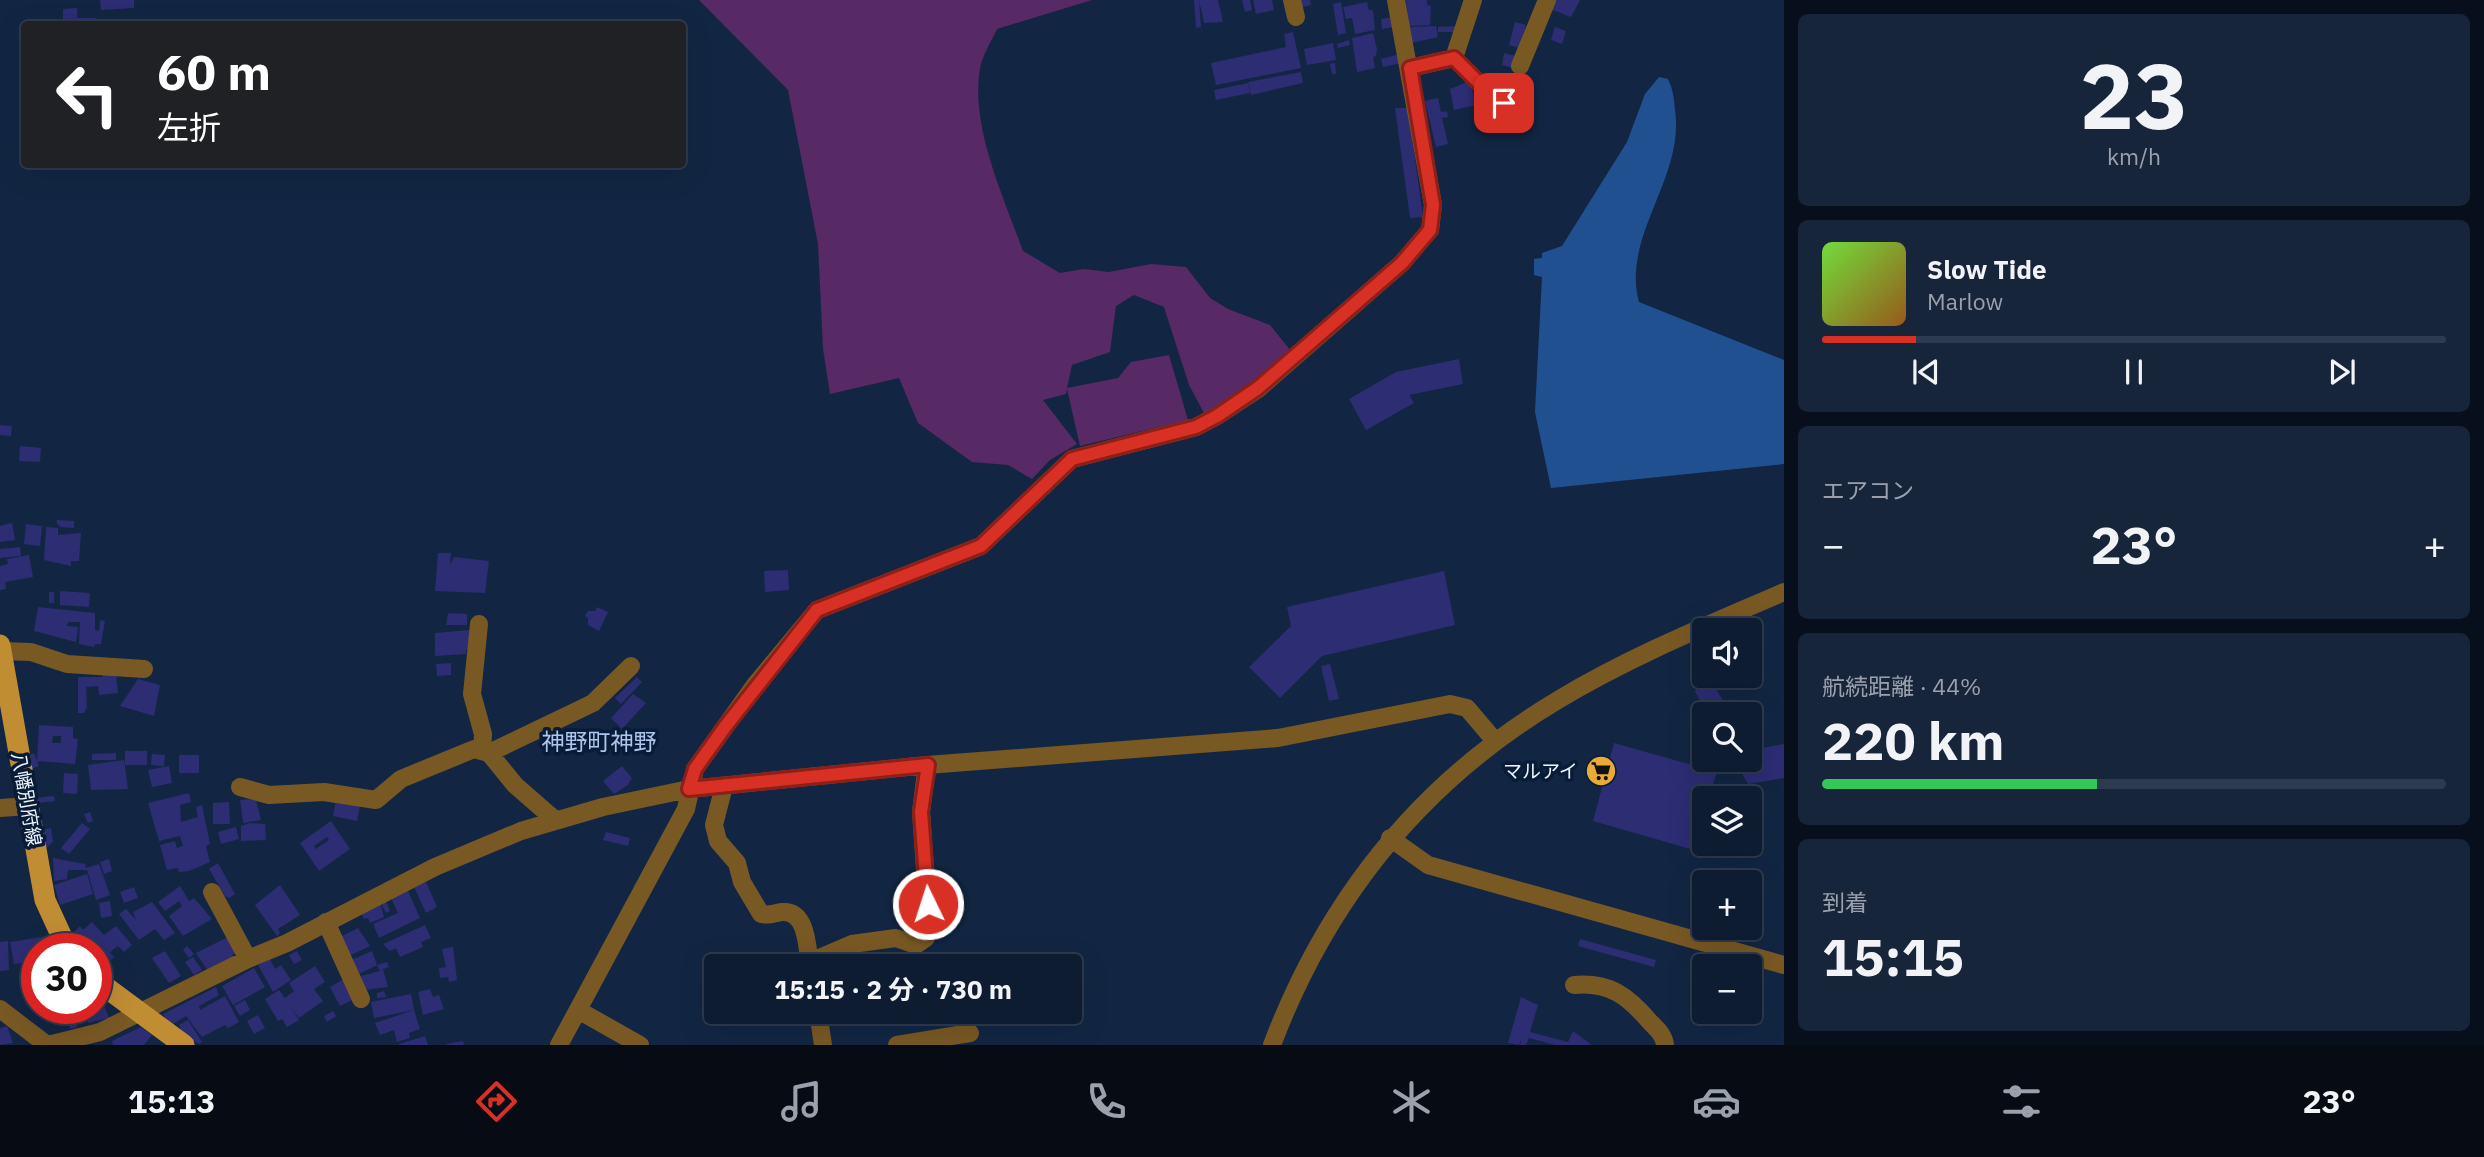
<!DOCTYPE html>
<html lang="ja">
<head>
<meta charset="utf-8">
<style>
  :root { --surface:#0e1c32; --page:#17253a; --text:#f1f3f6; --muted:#9ba1ac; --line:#2e3a4d; --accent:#d93025 }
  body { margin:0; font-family:"IBM Plex Sans","Noto Sans JP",sans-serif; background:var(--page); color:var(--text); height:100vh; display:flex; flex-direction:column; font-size:26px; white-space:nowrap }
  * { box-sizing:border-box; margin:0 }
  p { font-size:23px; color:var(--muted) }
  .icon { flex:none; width:38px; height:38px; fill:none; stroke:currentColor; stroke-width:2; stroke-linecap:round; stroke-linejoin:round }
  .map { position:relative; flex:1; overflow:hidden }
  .side { display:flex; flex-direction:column; gap:14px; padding:14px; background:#080f1c; width:700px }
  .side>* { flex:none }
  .banner { position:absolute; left:21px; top:21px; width:665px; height:147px; border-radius:7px; box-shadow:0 7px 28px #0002,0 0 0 2px var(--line); background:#202124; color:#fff; overflow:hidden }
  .tools { position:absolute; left:1692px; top:618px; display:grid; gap:14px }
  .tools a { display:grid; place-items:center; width:70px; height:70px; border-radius:7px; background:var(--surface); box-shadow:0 7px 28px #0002,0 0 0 2px var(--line); font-size:35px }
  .speed { position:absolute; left:21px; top:933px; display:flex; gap:14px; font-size:35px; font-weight:700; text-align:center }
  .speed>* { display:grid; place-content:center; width:91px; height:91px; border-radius:50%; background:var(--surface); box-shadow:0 7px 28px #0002,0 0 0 2px var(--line); line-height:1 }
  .speed .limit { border:10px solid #d22; background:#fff; color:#111 }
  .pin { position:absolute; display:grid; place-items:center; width:60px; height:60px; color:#fff; margin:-30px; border-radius:14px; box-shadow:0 4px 10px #0006 }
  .me { position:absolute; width:77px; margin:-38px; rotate:356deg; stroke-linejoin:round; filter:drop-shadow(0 0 5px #0008) }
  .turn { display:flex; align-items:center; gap:24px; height:147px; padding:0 21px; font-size:32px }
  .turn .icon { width:91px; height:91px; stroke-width:2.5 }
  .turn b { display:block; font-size:49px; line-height:60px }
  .big { font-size:52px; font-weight:700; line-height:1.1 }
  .side .card { flex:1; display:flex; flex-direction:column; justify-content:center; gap:10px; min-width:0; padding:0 24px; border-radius:10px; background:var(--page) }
  .side .dial { align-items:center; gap:0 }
  .dial b { font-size:91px; line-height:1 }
  .song { display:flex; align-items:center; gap:21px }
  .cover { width:84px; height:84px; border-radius:10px; background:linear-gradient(135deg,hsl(100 70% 55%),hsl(30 70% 35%)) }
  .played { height:7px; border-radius:4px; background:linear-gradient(90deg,var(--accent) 15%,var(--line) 15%) }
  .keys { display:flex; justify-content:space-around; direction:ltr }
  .heat { display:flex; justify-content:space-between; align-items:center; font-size:38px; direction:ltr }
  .charge { height:10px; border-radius:5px; background:linear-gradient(90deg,#34c759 44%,var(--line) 0) }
  .trip { position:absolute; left:704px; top:954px; width:378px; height:70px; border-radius:7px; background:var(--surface); box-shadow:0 7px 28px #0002,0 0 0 2px var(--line); font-weight:700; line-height:70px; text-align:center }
  .menu { display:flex; height:112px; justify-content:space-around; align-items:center; background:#060b14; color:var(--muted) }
  .menu .icon { width:49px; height:49px }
  .menu .current { color:var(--accent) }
  .menu b { font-size:32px; color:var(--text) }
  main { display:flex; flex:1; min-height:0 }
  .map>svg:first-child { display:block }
</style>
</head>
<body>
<main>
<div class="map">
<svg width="1784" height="1045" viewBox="0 0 1784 1045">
  <rect width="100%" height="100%" fill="#122643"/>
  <path fill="#572965" d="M699,0H1092L997,29C991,42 982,56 980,69C970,126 1004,198 1023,251L1060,273L1084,269L1109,272L1151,264L1186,267L1210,298L1228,309L1270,325L1291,351L1266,373L1205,415L1189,385L1164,307L1134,295L1116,306L1110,352L1072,365L1067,388L1118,378L1131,362L1169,355L1188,420L1080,446L1067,389L1066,394L1043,400L1077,444L1050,460L1032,479L1008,465L972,462L918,423L899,378L830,394L823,349L818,244L788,90Z"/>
  <path fill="#215091" d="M1659,77L1668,79C1673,89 1674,99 1675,110C1685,178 1621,236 1639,302L1784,360V464L1551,488L1535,412L1542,277L1534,275V259L1542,258V253L1562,246L1627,142L1645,94Z"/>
  <path fill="#2c2d73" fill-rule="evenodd" d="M100,0H134V8L101,10Z
    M1194,0H1199L1201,27L1196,28Z
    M1199,0H1218L1223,22L1204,23Z
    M1242,0H1250L1252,10L1245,12Z
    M1253,0H1272L1274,10L1256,14Z
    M1297,0H1310L1311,5L1298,8Z
    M1406,0H1427V5L1431,6L1430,25L1409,26Z
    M1553,0H1580L1571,17L1550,9Z
    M1341,2L1346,33L1338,35L1333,4Z
    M1367,2L1369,10H1373L1375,30L1355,34L1352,18L1346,19L1343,7Z
    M77,8V18H96V24H63V9Z
    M1393,17L1394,27L1382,29L1381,19Z
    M1515,22L1526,25L1520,48L1509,45Z
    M1436,26L1438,37L1412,43L1408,27Z
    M1456,26V32H1438V27Z
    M1555,27L1566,31L1562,44L1551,40Z
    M1293,32L1301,68L1216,85L1211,63L1286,47L1284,34Z
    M1373,33L1377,49L1376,56L1373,57L1375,68L1357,72L1352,38Z
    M1349,40L1350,45L1338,48L1337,44Z
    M1333,43L1336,60L1307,65L1304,49Z
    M1504,53L1516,56L1513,68L1502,65Z
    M1400,54L1402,63L1383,67L1381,59Z
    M1335,63L1336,74H1332L1330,64Z
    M1301,72L1303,83L1251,95L1248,82Z
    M1470,81L1476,105L1454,110L1450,89Z
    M1248,83L1250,93L1216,100L1214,90Z
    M1483,96L1498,102L1491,119L1475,113Z
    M1438,98L1441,112L1447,111L1448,117L1442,118L1448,144L1436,147L1425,101Z
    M1395,108H1408L1423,217L1410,218Z
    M1459,359L1463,384L1409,395L1414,403L1366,430L1349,399L1396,372Z
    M0,425L12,426L11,436L0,435Z
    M20,446L41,448L40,462L19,461Z
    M57,520L74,521V528L61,527L57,524Z
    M12,523L15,540L0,542V526Z
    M26,524L42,526L40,546L24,544Z
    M46,527L58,528V535L81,533L79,561H71V566L44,560Z
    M20,547L21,556L0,558V549Z
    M438,553H451L450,565L454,557L489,561L485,593L435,591Z
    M29,555L33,577L5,582L6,589L0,590V566L8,564L7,559Z
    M788,570L789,590L765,592L764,571Z
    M1444,571L1455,625L1322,656L1280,698L1249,667L1291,626L1287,607Z
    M60,591L90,593L89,607L60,605Z
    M49,592H54V603H49Z
    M38,607L95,613V630L99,631L100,620L105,621L101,644H95L94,647L79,644L80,622H68L67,626L78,627L76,642L34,631Z
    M597,607L608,612L599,631L588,625V618L585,616L588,611H595Z
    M448,613L467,614V625H446Z
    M469,630L471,650H466V654L435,656V633Z
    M451,663V675L437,676L436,664Z
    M1704,663V676H1720L1716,689L1731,714H1708L1695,692Z
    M1330,664L1339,699L1329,701L1321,666Z
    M103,674H116L118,693L99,695L98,686L86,687L87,707L84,713H78V677H103Z
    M637,677L642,682L621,704L615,698Z
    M138,679L160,685L154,716L120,706Z
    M633,694L646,703L622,729L611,718Z
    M39,725L73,727V738L78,739L75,764L37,761ZM53,736H61V743H52Z
    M1614,743L1717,772L1709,798H1704V814L1694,850L1593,821Z
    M1784,744V778L1748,784L1734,760H1750V750Z
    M125,751H147V765H125Z
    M34,753L39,766L31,769L26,756Z
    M116,753V760H92V754Z
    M152,754L165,755L164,766L151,765Z
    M179,755H199V773H179Z
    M124,760L128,789L91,790L88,765Z
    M169,766L172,783L152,787L148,770Z
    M622,766L632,778L628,785L614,794L603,781Z
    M64,773L78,774L77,794L63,793Z
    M189,793L191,802L180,805L181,822L198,817L196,807L202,805L210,844L206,846L210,862L189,871L179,872L178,868L167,870L160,845L175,841L177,848L183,846L180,836L159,841L148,803Z
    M54,796L55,801L37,803L36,798Z
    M250,799L256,800L261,820L243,823L240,800Z
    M336,800L360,805L357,821L333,816Z
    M229,802L230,824H213V803Z
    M90,812L93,821L88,823L84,814Z
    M331,821L350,849L319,871L300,843ZM327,837L329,840L316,849L314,846Z
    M82,823L90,829L69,854L61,848Z
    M250,823L265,824L266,840L241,841V826Z
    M236,827L239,839L221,844L218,832Z
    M51,828L53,842L45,849L42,830Z
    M606,832L630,838L628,846L603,840Z
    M53,858L85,864L86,868L99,864L110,895L96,900L87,870H68L67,879L54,881Z
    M109,859L112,871L104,874L100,862Z
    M218,863L235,894L229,898L225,896L209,869Z
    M87,874L93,894L60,905L54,885Z
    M426,882L437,907L426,913L414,887Z
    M280,885L300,915L278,929L280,933L277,936L255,905Z
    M180,886L189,901L194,898L212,919L183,936L169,916L182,906L179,901L165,911L158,902Z
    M134,887L138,898L124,903L120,892Z
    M408,891L420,918L379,938L373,924L398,913L391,898Z
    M110,901L112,916L101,918L99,903Z
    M386,901L390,911L386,913L381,903Z
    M152,902L175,933L164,940L155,929L139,940L119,914L126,909L136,920L133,912Z
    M380,903L384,917L370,923L368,918L364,919L360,911Z
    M92,922L104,935L116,926L132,945L124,952L118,946L110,952L114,957L101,969L96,963V948H83L71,935L80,926L83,930Z
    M425,925L431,938L421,942L423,947L400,957L396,948L390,951L383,944Z
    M358,928L370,946L349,956L340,937Z
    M48,936L50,948H37L33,962L14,964L10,942Z
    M228,937L237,952L232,955L234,959L208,971L196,953Z
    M1580,939L1656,960L1654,967L1578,946Z
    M8,941L9,970L0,971V942Z
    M187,946L194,954L189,958L183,950Z
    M453,947L457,980L449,982L448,977L440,978L439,968L446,967L442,949Z
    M165,951L181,976L169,983L152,958Z
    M297,951L302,960L294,964L289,955Z
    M372,951L377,965L357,975L351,960Z
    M193,957L202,970L194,975L185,962Z
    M270,959L275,969L281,965L291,980L273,992L258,965Z
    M387,962L389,967L383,969L388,987L365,990L361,976L380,971L377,965Z
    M315,966L325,982L314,989L323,1001L299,1018L291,1008L299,1020L287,1027L282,1019L278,1021L265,999L279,990L285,998L294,991L289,983Z
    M254,968L265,987L233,1005L222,986Z
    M37,975V1010L33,1011L26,977Z
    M344,979L354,999L340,1006L330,987Z
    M216,987L219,995L199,1006L200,1010L225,996L239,1022L228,1028L225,1025L202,1037L186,1016L170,1026L163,1014Z
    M430,989L433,997L439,995L444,1009L423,1015L418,992Z
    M384,991L386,997L377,998V993Z
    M411,994L414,1010L374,1018L371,1002Z
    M100,995L109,1018L88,1023L86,1008H96V996Z
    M1521,997L1538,1005L1530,1032L1568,1042L1573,1031L1592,1045H1555L1529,1038L1526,1045H1520L1522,1037L1519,1045L1508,1043Z
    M245,1000L250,1010L240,1016L234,1006Z
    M67,1008H74L77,1027L70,1029Z
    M414,1010L420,1029L409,1033L410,1038L397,1042L394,1030L380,1035L375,1023Z
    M333,1011L336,1016L327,1022L324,1016Z
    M258,1015L265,1028L254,1034L247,1021Z
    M188,1020L202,1042L199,1044L182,1033L179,1025Z
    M7,1026L13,1043L0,1045V1028Z
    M141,1027L152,1035L144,1045H113L112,1041Z
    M425,1036L428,1045H399V1044Z
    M463,1041L464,1045H447V1044Z"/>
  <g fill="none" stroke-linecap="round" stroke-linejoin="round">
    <path stroke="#785924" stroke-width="18" d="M1292,0L1296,17
      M1454,58L1487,91L1504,103
      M1520,66L1547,0
      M1410,68L1454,58L1473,0
      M479,624L472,694L483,734L482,751
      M1,651L31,652L67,664L144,669
      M489,753L593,703L631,666
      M724,786L714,825L718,841L737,863L742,882L761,914C771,916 773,913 782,912C808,910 807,949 810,966
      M240,787L269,795L324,792L376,800L401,779L474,749L489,753L515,785L554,819
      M0,808L29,806
      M1390,838L1428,865L1784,965
      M212,892L248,959
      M326,922L361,999
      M810,962L852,944L896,938L916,945L926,938L929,927L921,812L927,765
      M1574,985C1610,982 1628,996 1650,1022C1657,1029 1664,1035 1665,1045
      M0,1009L47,1045
      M578,1010L640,1045
      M818,1012L823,1045
      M48,1045L100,1032L248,959L287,943L435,867L521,831L603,807L689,789L927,765L1278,738L1450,704L1467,708L1495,741
      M559,1045L686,809L695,769L755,685L817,610L981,546L1072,459L1196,427L1217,416L1258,389L1402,263L1430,230L1433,205L1396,0
      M897,1045L970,1033
      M1272,1045C1328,897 1422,781 1558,700C1629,657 1708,625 1784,592"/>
    <path stroke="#c18d33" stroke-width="21" d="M0,645L45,900L67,948
      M96,980L184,1045"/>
  </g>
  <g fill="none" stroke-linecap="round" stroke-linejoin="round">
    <g stroke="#8d1f18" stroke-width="18">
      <path id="route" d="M928,904L921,812L928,765L689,789L695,769L725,727L817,610L981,546L1072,459L1196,427L1217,416L1258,388L1402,263L1430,230L1433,205L1410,68L1454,58L1487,91L1504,103"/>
    </g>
    <use href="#route" stroke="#d93025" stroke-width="12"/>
  </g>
  <defs>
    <g id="supermarket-disc" transform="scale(1.575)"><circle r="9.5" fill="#eaaa38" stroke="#081c38"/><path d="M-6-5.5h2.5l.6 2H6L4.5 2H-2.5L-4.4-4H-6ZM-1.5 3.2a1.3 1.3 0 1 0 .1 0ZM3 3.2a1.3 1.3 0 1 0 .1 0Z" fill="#111"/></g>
  </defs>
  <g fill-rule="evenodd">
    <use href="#supermarket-disc" x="1601" y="771"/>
  </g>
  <g text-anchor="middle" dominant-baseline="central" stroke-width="7" stroke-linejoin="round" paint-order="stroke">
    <g font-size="19" fill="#eff4fc" stroke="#081c38" text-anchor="end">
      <text x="1578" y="771">マルアイ</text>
    </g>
    <g font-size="19" fill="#eff4fc" stroke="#081c38">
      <text transform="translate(27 799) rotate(80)">八幡別府線</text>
    </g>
    <g font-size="23" fill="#acc6ec" stroke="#081c38">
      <text x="599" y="741">神野町神野</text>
    </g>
  </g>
</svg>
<div class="tools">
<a><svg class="icon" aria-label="sound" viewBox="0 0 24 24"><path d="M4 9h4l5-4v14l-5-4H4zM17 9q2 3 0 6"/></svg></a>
<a><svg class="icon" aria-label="search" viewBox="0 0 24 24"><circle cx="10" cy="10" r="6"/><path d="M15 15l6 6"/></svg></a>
<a><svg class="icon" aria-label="layers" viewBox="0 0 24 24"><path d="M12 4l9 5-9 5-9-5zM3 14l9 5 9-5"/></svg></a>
<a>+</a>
<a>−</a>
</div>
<div class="speed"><div class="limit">30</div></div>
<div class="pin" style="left:1504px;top:103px;background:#d93025"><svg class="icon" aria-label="arrive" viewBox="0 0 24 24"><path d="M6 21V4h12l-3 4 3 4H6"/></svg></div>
<svg class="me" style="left:928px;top:904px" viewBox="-20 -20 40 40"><circle r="17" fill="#d93025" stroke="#fff" stroke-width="3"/><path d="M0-11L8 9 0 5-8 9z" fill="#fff"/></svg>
<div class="trip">15:15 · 2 分 · 730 m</div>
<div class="banner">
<div class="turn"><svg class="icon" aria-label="left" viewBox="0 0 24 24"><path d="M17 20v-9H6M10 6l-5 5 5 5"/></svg><div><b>60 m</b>左折</div></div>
</div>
</div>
<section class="side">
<div class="card dial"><b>23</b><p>km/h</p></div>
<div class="card">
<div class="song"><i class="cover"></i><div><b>Slow Tide</b><p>Marlow</p></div></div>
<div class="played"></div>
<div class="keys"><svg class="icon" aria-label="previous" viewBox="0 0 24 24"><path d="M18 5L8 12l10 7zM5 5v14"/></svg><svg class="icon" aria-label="pause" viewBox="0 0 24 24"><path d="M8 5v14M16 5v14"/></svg><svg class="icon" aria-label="next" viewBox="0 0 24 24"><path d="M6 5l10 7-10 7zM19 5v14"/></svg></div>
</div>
<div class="card"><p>エアコン</p>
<div class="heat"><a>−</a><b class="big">23°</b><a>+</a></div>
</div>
<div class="card"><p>航続距離 · 44%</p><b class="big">220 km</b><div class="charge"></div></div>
<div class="card"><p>到着</p><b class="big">15:15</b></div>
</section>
</main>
<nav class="menu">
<b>15:13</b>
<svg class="icon current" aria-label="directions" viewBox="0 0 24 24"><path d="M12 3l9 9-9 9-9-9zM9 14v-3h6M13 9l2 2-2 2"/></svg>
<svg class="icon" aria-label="music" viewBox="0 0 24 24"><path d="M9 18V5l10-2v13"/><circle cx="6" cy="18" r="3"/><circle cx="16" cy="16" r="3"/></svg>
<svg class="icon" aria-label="phone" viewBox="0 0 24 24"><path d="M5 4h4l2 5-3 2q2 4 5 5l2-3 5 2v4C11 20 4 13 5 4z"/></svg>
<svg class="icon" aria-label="climate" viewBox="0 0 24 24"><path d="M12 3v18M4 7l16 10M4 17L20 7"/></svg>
<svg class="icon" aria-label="car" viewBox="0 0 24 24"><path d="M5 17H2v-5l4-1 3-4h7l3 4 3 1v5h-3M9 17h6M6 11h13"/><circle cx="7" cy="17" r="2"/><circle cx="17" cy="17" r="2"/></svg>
<svg class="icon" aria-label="filters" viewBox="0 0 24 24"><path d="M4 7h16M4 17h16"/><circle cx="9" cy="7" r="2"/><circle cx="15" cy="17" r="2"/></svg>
<b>23°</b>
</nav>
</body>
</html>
